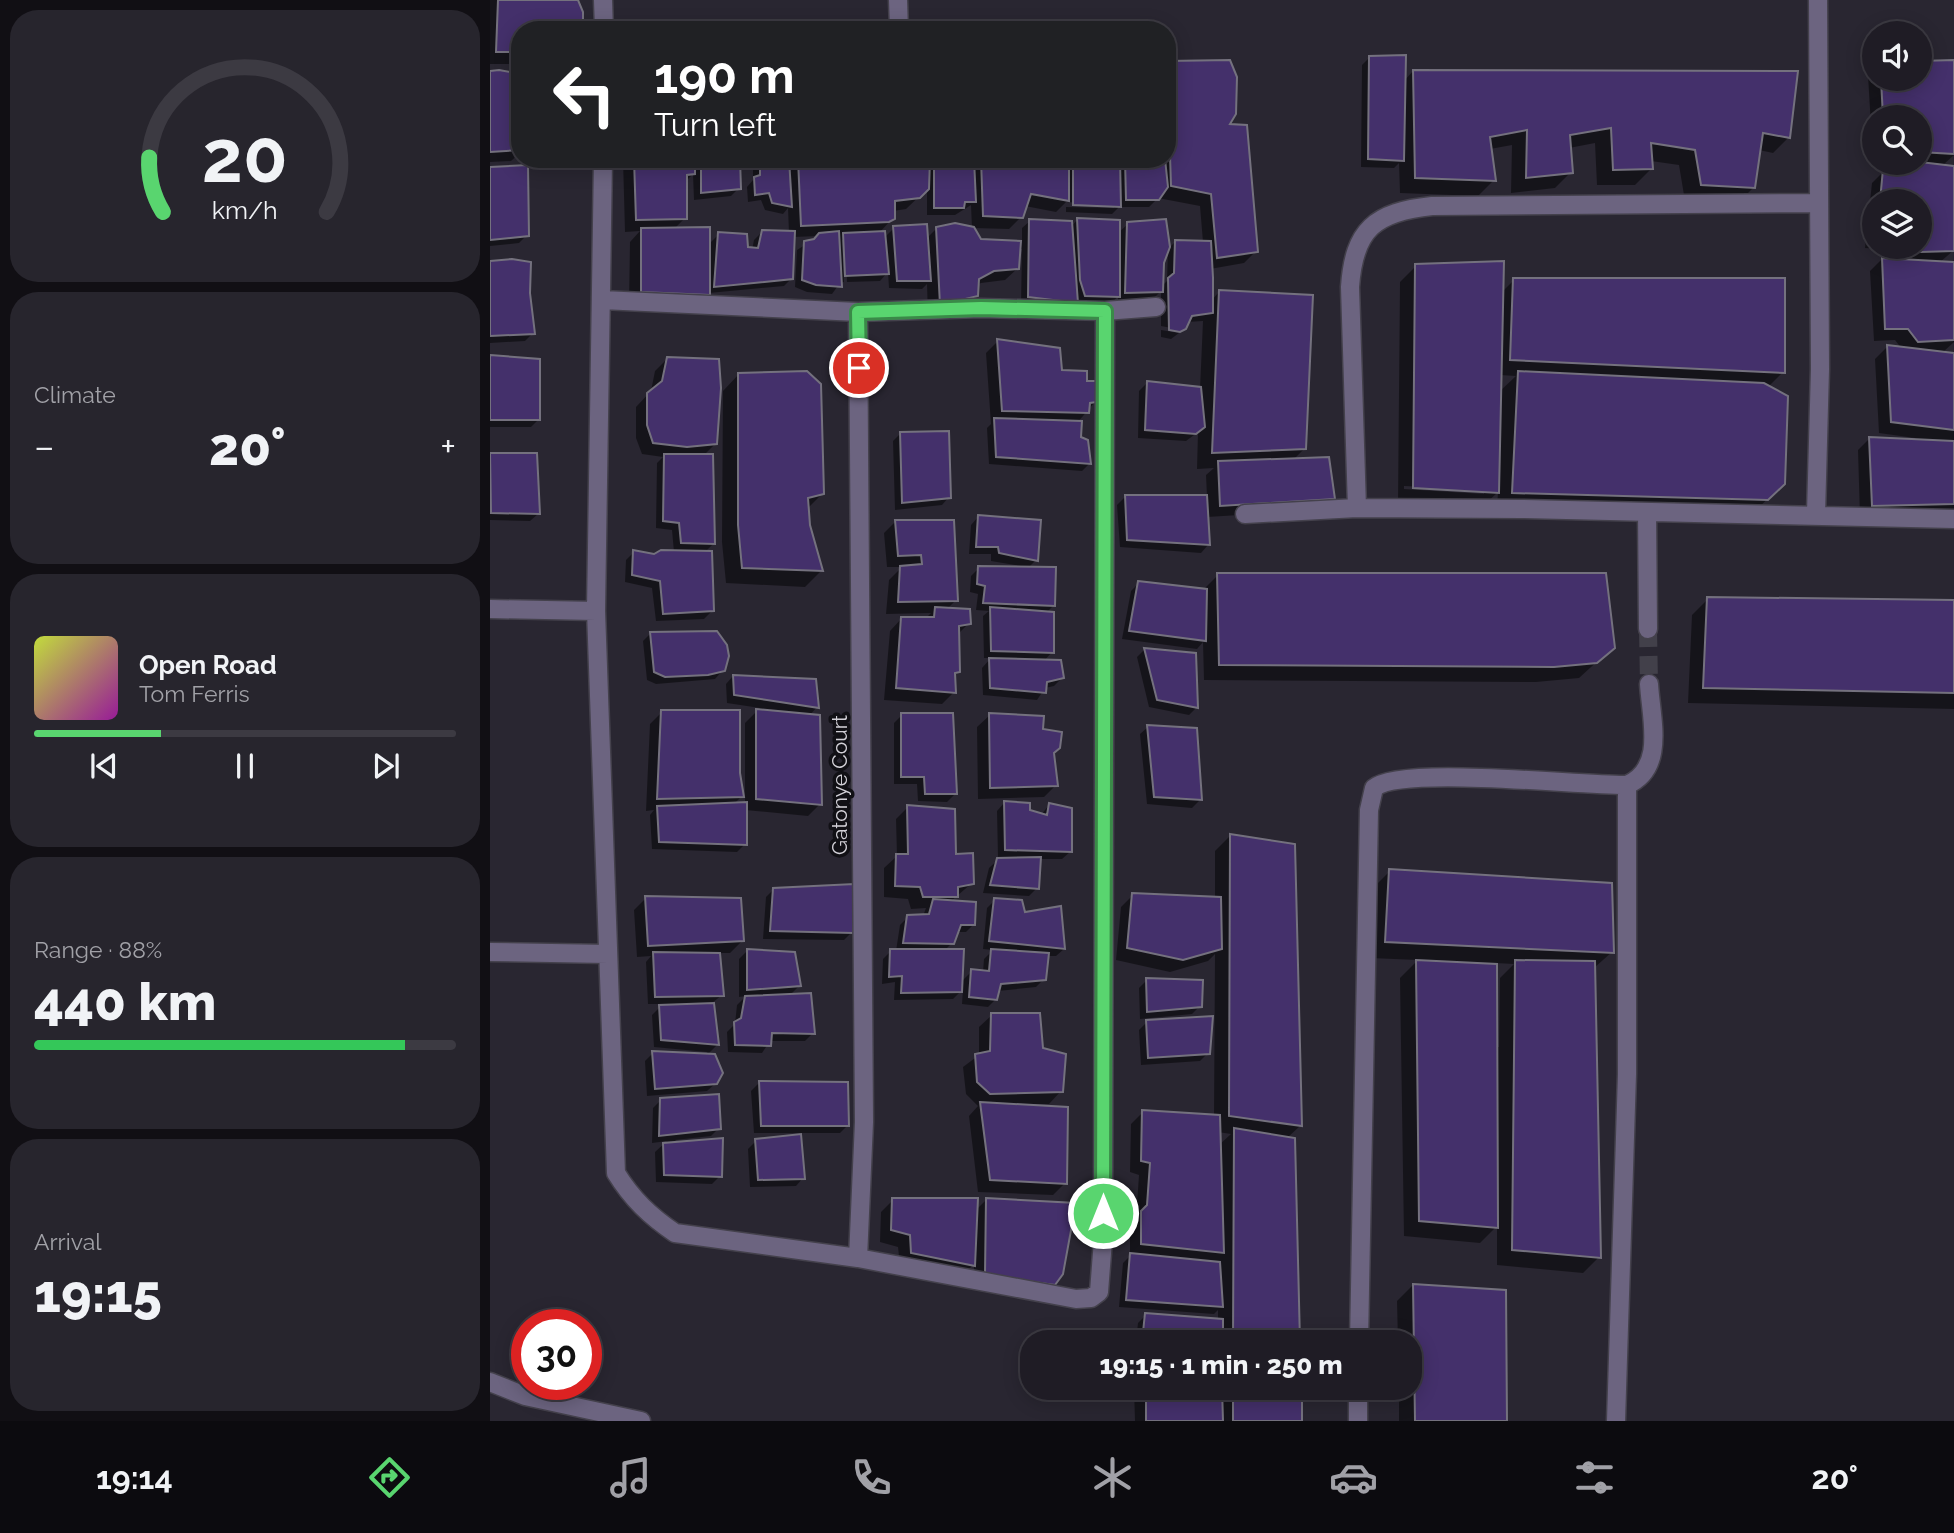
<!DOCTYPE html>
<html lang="en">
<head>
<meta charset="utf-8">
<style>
  :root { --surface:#1f1c25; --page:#27252d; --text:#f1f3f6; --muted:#a1a1a7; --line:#3c3a42; --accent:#59d56f }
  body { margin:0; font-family:Raleway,sans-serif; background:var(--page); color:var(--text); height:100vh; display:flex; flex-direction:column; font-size:26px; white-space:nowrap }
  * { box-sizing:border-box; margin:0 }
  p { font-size:23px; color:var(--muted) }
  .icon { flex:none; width:38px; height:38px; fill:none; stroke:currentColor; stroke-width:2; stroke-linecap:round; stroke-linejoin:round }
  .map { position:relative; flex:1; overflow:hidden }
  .side { display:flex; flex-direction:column; gap:10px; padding:10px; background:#110f14; width:490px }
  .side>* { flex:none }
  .hud { position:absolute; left:21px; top:21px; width:665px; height:147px; border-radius:28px; box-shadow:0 4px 18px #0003,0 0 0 2px var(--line); background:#202124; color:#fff; overflow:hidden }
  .controls { position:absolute; left:1372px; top:21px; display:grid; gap:14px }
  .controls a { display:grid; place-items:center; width:70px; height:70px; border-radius:50%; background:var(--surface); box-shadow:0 4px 18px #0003,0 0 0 2px var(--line); font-size:35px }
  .speed { position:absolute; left:21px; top:1309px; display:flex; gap:14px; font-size:35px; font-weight:700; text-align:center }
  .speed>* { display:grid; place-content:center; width:91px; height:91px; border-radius:50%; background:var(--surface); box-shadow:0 4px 18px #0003,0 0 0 2px var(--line); line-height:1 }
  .speed .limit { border:10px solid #d22; background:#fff; color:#111 }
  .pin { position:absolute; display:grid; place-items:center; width:60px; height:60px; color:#fff; margin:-30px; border:4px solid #fff; border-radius:50%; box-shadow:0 2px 7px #0007 }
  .me { position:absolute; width:77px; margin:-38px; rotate:0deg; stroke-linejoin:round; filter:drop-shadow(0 0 5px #0008) }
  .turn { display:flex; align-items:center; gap:24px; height:147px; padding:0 28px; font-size:32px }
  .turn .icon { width:91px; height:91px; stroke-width:2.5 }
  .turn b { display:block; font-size:49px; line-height:60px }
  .big { font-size:52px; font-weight:800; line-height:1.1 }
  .side .card { flex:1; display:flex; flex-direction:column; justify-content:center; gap:10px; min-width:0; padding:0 24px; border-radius:28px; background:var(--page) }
  .side .dial { align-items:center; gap:0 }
  .dial svg { height:182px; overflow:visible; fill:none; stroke:var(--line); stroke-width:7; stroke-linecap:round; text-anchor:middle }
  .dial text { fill:var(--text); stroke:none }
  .song { display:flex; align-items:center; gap:21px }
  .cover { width:84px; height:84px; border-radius:10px; background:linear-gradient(135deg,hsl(70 70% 55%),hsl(300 70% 35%)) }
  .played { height:7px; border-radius:4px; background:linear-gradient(90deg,var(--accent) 30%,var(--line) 30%) }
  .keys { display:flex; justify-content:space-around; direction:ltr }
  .heat { display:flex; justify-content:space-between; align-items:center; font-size:38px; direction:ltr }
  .charge { height:10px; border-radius:5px; background:linear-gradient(90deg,#34c759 88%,var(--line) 0) }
  .trip { position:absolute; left:530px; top:1330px; width:402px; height:70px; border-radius:28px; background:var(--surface); box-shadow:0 4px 18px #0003,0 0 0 2px var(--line); font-weight:800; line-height:70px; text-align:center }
  .menu { display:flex; height:112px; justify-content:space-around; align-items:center; background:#0c0b0f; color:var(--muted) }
  .menu .icon { width:49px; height:49px }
  .menu .active { color:var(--accent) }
  .menu b { font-size:32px; color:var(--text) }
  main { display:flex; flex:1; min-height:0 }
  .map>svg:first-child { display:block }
</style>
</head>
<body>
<main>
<section class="side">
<div class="card dial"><svg viewBox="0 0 100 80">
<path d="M14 69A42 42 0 1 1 86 69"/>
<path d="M14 69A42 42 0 0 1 8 45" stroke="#59d56f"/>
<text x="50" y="56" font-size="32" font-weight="700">20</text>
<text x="50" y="72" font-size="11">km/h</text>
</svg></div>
<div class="card"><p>Climate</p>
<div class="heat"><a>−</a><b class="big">20°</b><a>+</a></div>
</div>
<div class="card">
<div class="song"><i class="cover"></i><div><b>Open Road</b><p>Tom Ferris</p></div></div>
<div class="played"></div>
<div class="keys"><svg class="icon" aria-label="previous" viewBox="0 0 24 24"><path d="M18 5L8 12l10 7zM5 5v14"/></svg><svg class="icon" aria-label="pause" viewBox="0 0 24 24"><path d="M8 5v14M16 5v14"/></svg><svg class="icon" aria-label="next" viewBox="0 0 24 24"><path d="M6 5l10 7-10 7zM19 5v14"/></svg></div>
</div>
<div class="card"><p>Range · 88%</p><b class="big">440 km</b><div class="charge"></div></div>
<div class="card"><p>Arrival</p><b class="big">19:15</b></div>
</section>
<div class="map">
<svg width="1464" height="1421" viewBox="0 0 1464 1421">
  <rect width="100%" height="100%" fill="#292631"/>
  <path fill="#0007" fill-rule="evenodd" d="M0,0H86L91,30H30V56L22,64H0Z
    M880,57L914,81L923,71L1299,137L1283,153L1269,150L1263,188L1247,204L1195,201L1189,165L1161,161V169L1145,185H1107L1105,143L1079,148L1081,172L1065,188L1021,193L1022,145L1000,149L1004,180L988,196L910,193L909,163L904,168L871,167L872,65Z
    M1430,62H1464V155L1453,165L1461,166L1464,169V250L1449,263L1464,264V342L1452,353L1464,355V515L1370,517L1368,450L1380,438L1425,441V438L1389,433L1385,359L1397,347L1412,349L1405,340L1384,341L1380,271L1392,259L1418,261L1411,250L1375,248L1382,183L1394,171L1415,175L1427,164L1407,163H1430V117H1384L1383,161L1378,75L1384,69V79H1430ZM1384,201H1430V247H1384Z
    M677,63L737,125L766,251L754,263L720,269L721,301L729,292L815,448L803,460L843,498L831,510L717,517L718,545L711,553L630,547L627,505L635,497H717L716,475L724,468L707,469L708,432L696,441L648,438L649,391L657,383L710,389L713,321L697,322L692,330L671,326V291L663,299L628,300V296L621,304L531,305L532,249H528V268L515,280L491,283L487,285V295L474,307L438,316L437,284L432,289L399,288L398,272L390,281L357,282L355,240H352L354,282L350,283L342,294L317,292L305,287L307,250L329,236L303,237L302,278L294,286L219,293L206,306L139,304L140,242L150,231L135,232L133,159H249V188L241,196L204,200L203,174L195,182V218L184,229L218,245L229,234L262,250L264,240L272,232L299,233L298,208L293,214L275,210L271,200L258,202L257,187L263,180V159H677ZM437,189V215H465L481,205L482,228H447L436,239L404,228L394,238L389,233L403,218V211L416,209ZM668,198L710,206L713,242L686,241L678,249L677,281L671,287L672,263L638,224L628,233L587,220L581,227L540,221L532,228V243L490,241L483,228L519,229L531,217L535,206L566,212L576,202L624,205V208L576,207V212L622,214L629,207H659Z
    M0,73L30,76V153L21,161L0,162Z
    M0,169L37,235L29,243L0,246Z
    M0,262L38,293L43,333L35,341L0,343Z
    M926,266L1012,292L1024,280L1293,372L1278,387L1293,484L1261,515L1007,509L1008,492L991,508L908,503L910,282ZM1010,375L1026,376L1009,392ZM914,486L994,490V494L914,489Z
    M671,330L689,333L681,339L671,337Z
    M508,341L595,383L605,402L587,423L599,464L592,471L499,464L497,428L501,424L496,353Z
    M0,357L49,419L41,427H0Z
    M178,358L226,443L213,456L224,543L214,553L222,611L214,619L166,621L162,588L135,582L136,560L144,552L165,556L184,552L182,530L166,528L167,463L173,457L152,454L146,438V407L161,391L165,371Z
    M249,374L333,493L317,509L331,571L315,587L236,583L232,542L233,391Z
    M411,433L459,497L452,505L405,510L403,441Z
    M1,455L48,514L40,521L0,520Z
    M488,517L546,560L538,568L564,605L556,613L562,652L553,662L572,678L564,686L555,688L547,700L493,695L492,668L501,658H494L493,616L499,611L486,610L488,594L480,592L481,576L489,568L531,566L501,561V554H479L481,525Z
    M406,521L466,600L457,609L479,623L467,635L468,671L463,675L464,692L452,704L394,700L400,631L412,618H436L441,613L396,614L399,580L412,567H397L394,533Z
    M728,575L1123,647L1089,678L1046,682L714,680L713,642L707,649L632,639L641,591L649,583L713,590Z
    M1218,599L1464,602V709L1198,703L1202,615Z
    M161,633L233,670L225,679L166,684L157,680L153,641Z
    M654,650L704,654L706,708L699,715L659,707L647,657Z
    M243,676L327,707L319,716L330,804L318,816L255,810V844L247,852L162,849L160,815L164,810L156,811L160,724L172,712L248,773L252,796L244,804H255V723L270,708L237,703L236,684Z
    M412,715L465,794L457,802L428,801L427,784H404V723Z
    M500,715L551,730L562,754L566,785L554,797L488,799L487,727Z
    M658,727L710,800L702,808L657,804L650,734Z
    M514,803L551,815L559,805L580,852L572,859H549L547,888L539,896L493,893L499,868L511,857H508L507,811Z
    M418,807L465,856L482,883L460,902L484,924L476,932H466L462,943L454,951L471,982L482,971L493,972L494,959L503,950L493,949L497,908L505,900L534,914L574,949L566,956H557L554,979L546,987L508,991L506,999L498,1007L472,1004L473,989L463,999L404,1000L405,982L392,984L393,959L401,951H406L410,925L418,917L433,916L436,908L421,909L418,899L394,897V868L407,856L406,819Z
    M741,835L810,1126L797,1138L803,1139L809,1342H646L648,1323L656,1315L728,1321V1310L724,1314L629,1307L633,1263L640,1256V1225L646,1219L649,1175L640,1172L641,1124L653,1112L724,1117L725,954L718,961L680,972L626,960L631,907L643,895L725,898V851ZM728,1132L741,1134L729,1145Z
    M900,871L1122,952L1104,968L1109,1257L1093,1273L1007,1265V1226L990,1243L914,1236L910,978L928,960L880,958L884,887ZM1005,963L1024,964L1010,978L1009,1047H1006Z
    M284,889L362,932L354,940L273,939L276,897Z
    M156,898L252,941L240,953H228L232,995L222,1003L227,1045L217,1055L226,1083L217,1091L157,1096L155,1061L163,1053L216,1055L217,1052L164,1047L162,1015L173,1004H158L156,962L161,956L147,957L144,910Z
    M257,951L309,986L299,996L323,1033L315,1041H280L272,1053L238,1052L237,1032L245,1024L247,1005L256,996L249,997V959Z
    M657,980L710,1006L702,1014L650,1019L649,988Z
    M502,1015L551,1049L571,1091L559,1104H544L575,1183L563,1195L488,1192L479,1116L488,1106L476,1094L473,1067L489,1055V1027Z
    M657,1022L718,1053L710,1061L651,1065L649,1030Z
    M269,1083L358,1125L350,1133H264L261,1091Z
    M171,1100L229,1128L221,1136L185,1140L230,1176L222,1184L166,1182L165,1152L177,1141L162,1143L163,1108Z
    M266,1141L313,1178L306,1186L260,1187L258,1149Z
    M403,1200L486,1210L496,1200L564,1284L551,1296L484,1286V1264L471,1277L410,1265L408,1247L390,1242L391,1212Z
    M923,1285L1015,1421H909V1388H920V1342H908L907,1301Z
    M644,1388H810L811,1421H645Z"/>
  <path fill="#44306b" stroke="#74717e" stroke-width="2" d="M8,0H88L93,12V30H52V26L36,25V30H30V52H6Z
    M916,55L914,161L878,159L879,56Z
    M740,60L747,77L746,114L740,124L757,125L768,252L727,258L721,194L681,186L677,61Z
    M1464,60V154L1430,152V117H1393L1391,79H1430V61Z
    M9,70L30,74V150L0,152V71Z
    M923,70L1308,71L1300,138L1273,133L1265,188L1211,185L1205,150L1161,143L1163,169L1123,170L1121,128L1080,135L1083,173L1036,178L1037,130L1000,137L1006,181L925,178Z
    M144,159H205V174L197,175V219L146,220Z
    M211,159H250L251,189L211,193Z
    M270,159H299L302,207L282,203L279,193L265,195L264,177L270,175Z
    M308,159H440L439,189L430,198L405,201V219L399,222L311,226Z
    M444,159H484L486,202H475L474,208H444Z
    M491,159H579V201L541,194L533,218L493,216Z
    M583,159H630L631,207L583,205Z
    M635,159H675L678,187L669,200H636Z
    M1430,162L1464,166V251L1431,252L1428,247L1430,201H1390L1393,169L1414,173Z
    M38,165L39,236L0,240V167Z
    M587,218L630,220V297L595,296L590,280Z
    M539,219L582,221L588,303L538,297Z
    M676,219L680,247L674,263L673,292L635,293L637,222Z
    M465,223L484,227L491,239L531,241L529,269L504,271L489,279L488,296L450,305L446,227Z
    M437,224L441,281H407L403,226Z
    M220,227V295L151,292V228Z
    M272,230L305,231L303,279L224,287L228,232L257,234L258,247L268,248Z
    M349,231L352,287L326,285L312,280L314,241L324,239L329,233Z
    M395,231L399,274L355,276L353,233Z
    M685,240L721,241L723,278V313L702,316L696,329L690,332L679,330L678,278L684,273Z
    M1392,258L1464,262V340L1428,342L1418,329H1395Z
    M22,259L41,262L40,293L45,334L0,336V261Z
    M1014,261L1009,493L923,488L925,264Z
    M1023,278H1295V373L1020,360Z
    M729,290L823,295L816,449L722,453Z
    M507,339L570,348L572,370L597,371V381H606L607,402L600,403L599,413L512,411Z
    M1397,345L1464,353V430L1401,422Z
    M0,355L50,359V420H0Z
    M177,357L229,359L231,388L227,444L197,447L163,443L157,425V393L172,381Z
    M317,371L331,384L334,494L318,498L320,525L333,571L252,568L248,525V373Z
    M1028,371L1274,383L1298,396L1295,484L1278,500L1022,493Z
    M657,381L711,387L715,427L706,434L655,430Z
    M504,418L592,421L591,437L598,440L601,464L506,457Z
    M459,431L461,498L412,503L410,432Z
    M1379,437L1464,441V504L1382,506Z
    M0,453H47L50,514L1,513Z
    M174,454H223L225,544L191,543L189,523L173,521Z
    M839,457L845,499L730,506L728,461Z
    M635,495H717L720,545L637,540Z
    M488,515L551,520L548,561L509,553L508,547H486Z
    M405,520H464L468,601L408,602L410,566L432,564L431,555L408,556Z
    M143,550L164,554L171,550L222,551L224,611L173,614L170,581L142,575Z
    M488,566L566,567L565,606L493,603L495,586L487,584Z
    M727,573H1116L1125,648L1107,663L1064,667L729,665Z
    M648,581L717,589L716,641L639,631Z
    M1217,597L1464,600V693L1213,688Z
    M445,607L480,609L481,624L469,626L470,672L465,673L466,693L406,688L411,617H444Z
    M500,607L564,612V653L501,651Z
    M227,631L237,645L239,656L235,671L218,675L175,677L164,672L160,632Z
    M654,648L706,653L708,708L667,700Z
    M499,658L571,660L574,678L557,682L556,693L500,688Z
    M243,675L326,679L329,708L244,695Z
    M266,709L330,715L332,805L266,799Z
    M171,710H250V773L254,797L167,799Z
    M411,713H463L467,794H435L434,777H411Z
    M499,713L554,716L553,729L572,732L570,748L564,753L568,786L500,788Z
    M657,725L707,728L712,800L664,797Z
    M514,801L540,803V810L557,815L559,803L582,808V852L515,850Z
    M257,802V845L169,842L167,806Z
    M417,805L465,809L466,854L483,853L484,884L468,887V897H433L430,887L405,886L406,854H418Z
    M740,834L805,844L812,1126L739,1116Z
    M551,857L549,889L500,885L507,858Z
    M899,869L1122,883L1124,953L895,942Z
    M364,884L363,933L280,931L283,888Z
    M642,893L731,897L732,949L693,960L637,948Z
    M155,896L251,898L254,941L158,946Z
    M504,898L532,900L535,912L571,906L575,949L499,941Z
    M443,899L486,902L485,925H471L464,944L413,943L417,915L439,914Z
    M257,949L305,952L311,986L257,990Z
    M400,949H474L472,992L411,993L412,976L399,977Z
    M501,949L559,953L556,980L511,984L507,1000L479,997L481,969L499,971Z
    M163,952L230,953L234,996L165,997Z
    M926,960L1007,964L1008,1228L929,1221Z
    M1025,960L1105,961L1111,1258L1022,1250Z
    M656,978L713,980L712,1007L657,1012Z
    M321,993L325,1034L282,1033L281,1046L245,1045L244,1022L251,1018L255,996Z
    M224,1003L229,1045L171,1040L169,1005Z
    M501,1013H550L553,1048L576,1054L573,1092L500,1094L487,1082L485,1054L500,1051Z
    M723,1016L720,1054L658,1058L656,1020Z
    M162,1051L225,1054L233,1073L227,1084L165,1089Z
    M269,1081L358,1082L359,1126H271Z
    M229,1094L231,1129L169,1136L170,1098Z
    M490,1102L578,1107L577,1184L500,1180Z
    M652,1110L730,1115L734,1253L651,1244V1211L657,1205L660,1163L651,1161Z
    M744,1128L805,1138L810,1342H743Z
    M311,1134L315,1179L268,1180L265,1139Z
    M233,1138L232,1177L174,1175L173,1143Z
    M402,1198H488L485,1266L421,1253L420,1235L401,1230Z
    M496,1198L586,1203L573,1274L565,1285L495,1275Z
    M640,1253L730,1262L733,1307L636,1300Z
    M923,1284L1016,1290L1017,1421H925Z
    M655,1313L733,1319V1342H652Z
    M656,1388H732L733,1421H656Z
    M743,1388H812V1421H743Z"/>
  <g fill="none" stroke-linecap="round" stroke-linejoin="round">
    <path stroke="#42404a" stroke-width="18" stroke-dasharray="18 9" stroke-linecap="butt" d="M1158,629L1159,684"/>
    <g stroke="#44414c" stroke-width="21">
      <path id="minor" d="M113,0L114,30
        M408,0L409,30
        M113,159L106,611L126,1173C142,1199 160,1216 185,1233L368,1258L586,1299L601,1298L609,1292L613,1240L615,311
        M112,300L368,312L491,308L615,311L666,307
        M867,508L860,287C864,229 885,212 942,206L1329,203
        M1157,512L1158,629
        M755,514L867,508L1032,509L1464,519
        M1326,514L1330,369L1328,0
        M0,609L106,611
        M0,952L118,954
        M368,1258L374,1122L368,312
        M869,1342L879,810L884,788C910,765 1091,786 1137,785C1176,768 1161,719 1159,684
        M0,1382L35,1396L151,1421
        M868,1421V1388
        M1126,1421L1137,1074V785"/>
    </g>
    <use href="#minor" stroke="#6c6480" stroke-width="18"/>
  </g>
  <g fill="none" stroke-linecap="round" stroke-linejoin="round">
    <g stroke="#3a8a48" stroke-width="18">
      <path id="route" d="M369,368L368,312L491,308L615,311L613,1213"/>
    </g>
    <use href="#route" stroke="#59d56f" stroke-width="12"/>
  </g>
  <g text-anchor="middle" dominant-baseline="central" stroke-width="7" stroke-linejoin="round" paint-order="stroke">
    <g font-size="21" fill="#d2d0d7" stroke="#111015">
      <text transform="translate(349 785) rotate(-90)">Gatonye Court</text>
    </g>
  </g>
</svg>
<div class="controls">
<a><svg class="icon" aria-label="sound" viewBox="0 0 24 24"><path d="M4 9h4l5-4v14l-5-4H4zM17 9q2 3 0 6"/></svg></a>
<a><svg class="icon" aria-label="search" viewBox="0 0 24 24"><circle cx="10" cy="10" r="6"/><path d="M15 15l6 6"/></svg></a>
<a><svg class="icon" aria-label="layers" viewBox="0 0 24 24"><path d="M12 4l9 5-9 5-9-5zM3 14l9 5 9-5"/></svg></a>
</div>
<div class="speed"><div class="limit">30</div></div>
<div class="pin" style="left:369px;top:368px;background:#d93025"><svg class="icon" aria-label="arrive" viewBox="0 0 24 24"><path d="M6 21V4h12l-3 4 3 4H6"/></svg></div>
<svg class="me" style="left:613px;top:1213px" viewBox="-20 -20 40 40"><circle r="17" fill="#59d56f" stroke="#fff" stroke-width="3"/><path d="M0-11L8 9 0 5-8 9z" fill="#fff"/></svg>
<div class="trip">19:15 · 1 min · 250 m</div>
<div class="hud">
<div class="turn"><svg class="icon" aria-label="left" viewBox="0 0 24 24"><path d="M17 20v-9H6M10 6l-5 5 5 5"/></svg><div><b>190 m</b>Turn left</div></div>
</div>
</div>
</main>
<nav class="menu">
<b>19:14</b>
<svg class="icon active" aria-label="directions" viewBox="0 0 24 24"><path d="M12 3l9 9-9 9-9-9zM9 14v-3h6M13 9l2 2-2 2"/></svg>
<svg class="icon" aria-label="music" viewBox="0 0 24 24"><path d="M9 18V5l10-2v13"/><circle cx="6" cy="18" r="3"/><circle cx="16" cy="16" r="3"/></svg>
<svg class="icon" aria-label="phone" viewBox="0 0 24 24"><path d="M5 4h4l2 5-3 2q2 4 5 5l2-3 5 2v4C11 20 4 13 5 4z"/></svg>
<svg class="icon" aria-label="climate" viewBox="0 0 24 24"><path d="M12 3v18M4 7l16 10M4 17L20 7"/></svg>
<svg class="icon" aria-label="car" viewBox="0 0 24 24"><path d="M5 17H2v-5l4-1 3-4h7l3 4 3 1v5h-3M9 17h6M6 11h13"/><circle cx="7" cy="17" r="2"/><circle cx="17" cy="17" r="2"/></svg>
<svg class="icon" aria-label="filters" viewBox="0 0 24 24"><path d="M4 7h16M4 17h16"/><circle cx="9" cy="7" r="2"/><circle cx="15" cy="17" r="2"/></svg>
<b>20°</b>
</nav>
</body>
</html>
